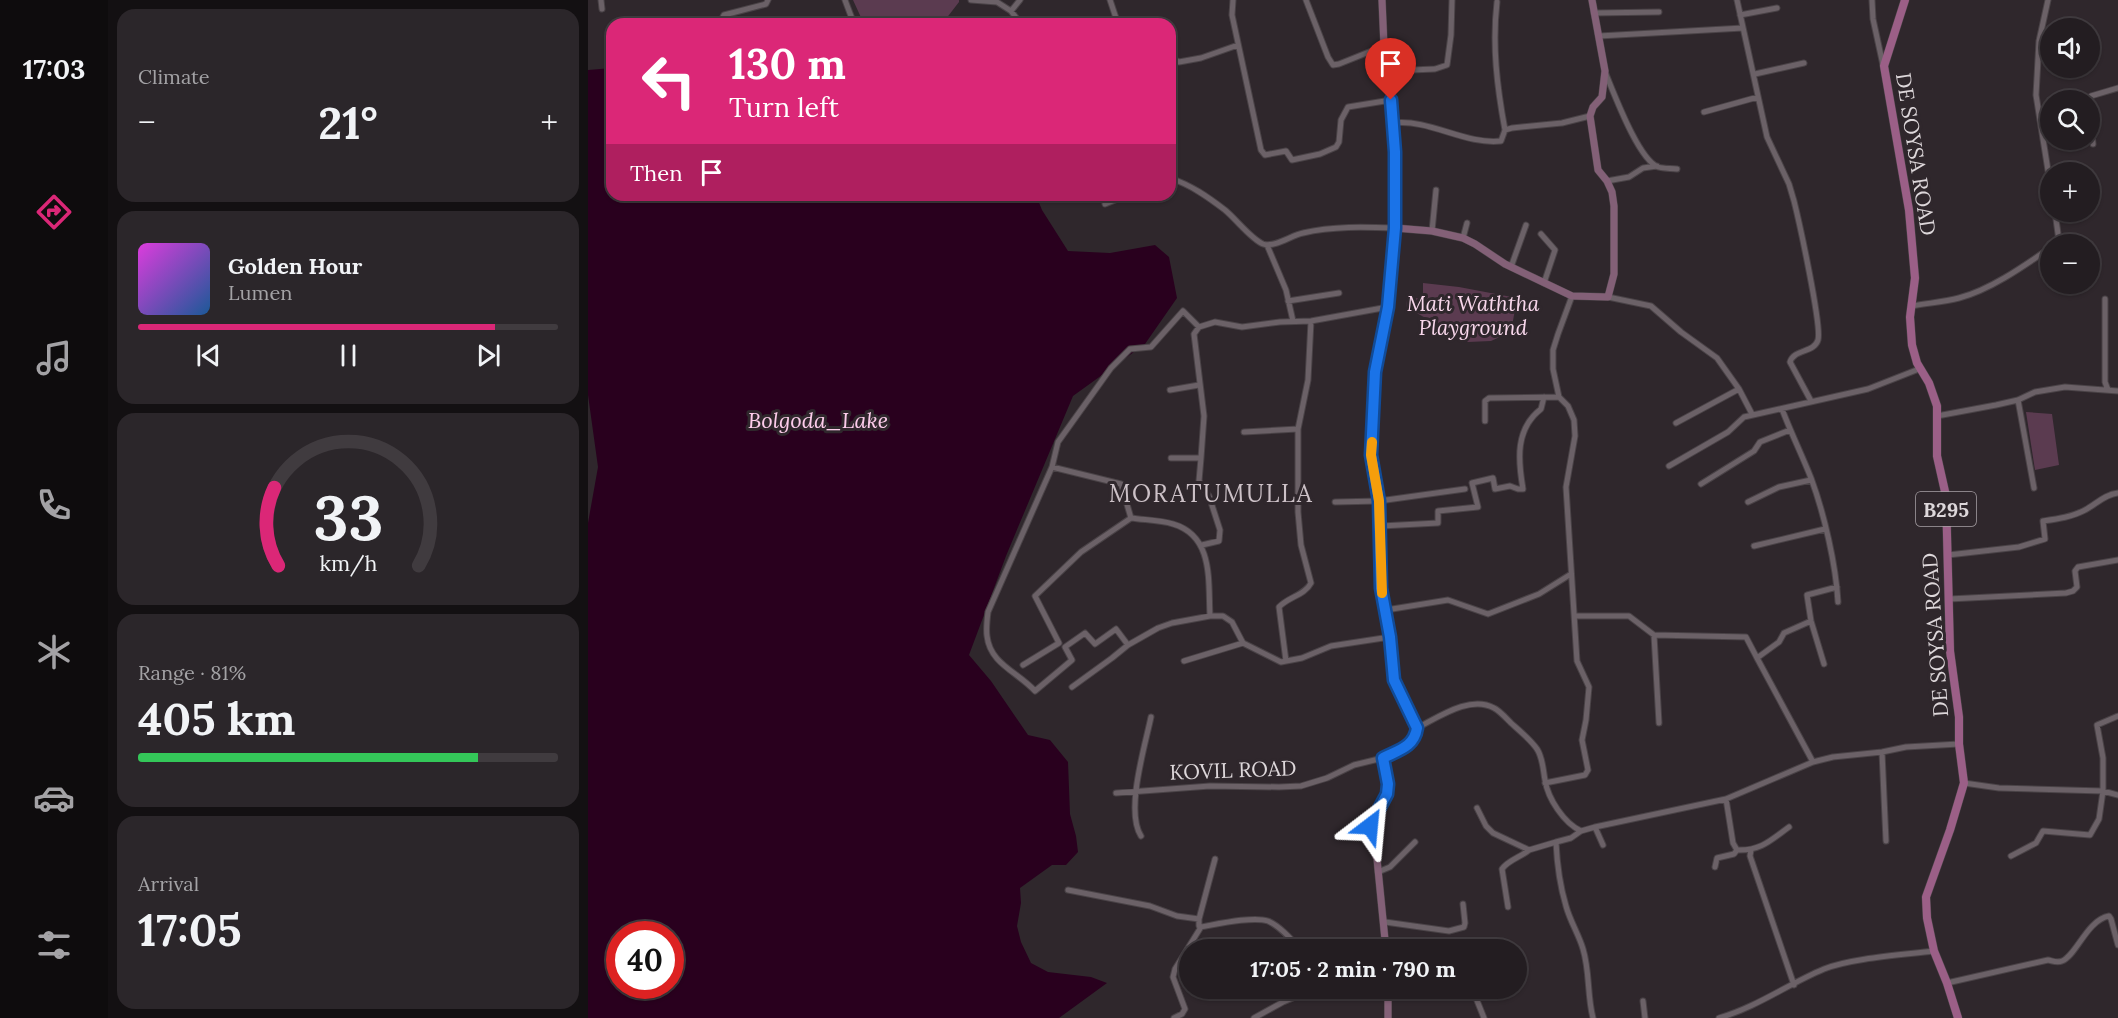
<!DOCTYPE html>
<html lang="en">
<head>
<meta charset="utf-8">
<style>
  :root { --surface:#231d21; --page:#2b262a; --text:#f1f3f6; --muted:#a3a2a5; --line:#403b3f; --accent:#db2777 }
  body { margin:0; font-family:Lora,serif; background:var(--page); color:var(--text); height:100vh; display:flex; flex-direction:column; font-size:22px; white-space:nowrap }
  * { box-sizing:border-box; margin:0 }
  p { font-size:20px; color:var(--muted) }
  .icon { flex:none; width:33px; height:33px; fill:none; stroke:currentColor; stroke-width:2; stroke-linecap:round; stroke-linejoin:round }
  .map { position:relative; flex:1; overflow:hidden }
  .drawer { display:flex; flex-direction:column; gap:9px; padding:9px; background:#131012; width:480px }
  .drawer>* { flex:none }
  .hud { position:absolute; left:18px; top:18px; width:570px; height:183px; border-radius:18px; box-shadow:0 2px 4px #0004,0 0 0 2px var(--line); background:#db2777; color:#fff; overflow:hidden }
  .controls { position:absolute; left:1452px; top:18px; display:grid; gap:12px }
  .controls a { display:grid; place-items:center; width:60px; height:60px; border-radius:50%; background:var(--surface); box-shadow:0 2px 4px #0004,0 0 0 2px var(--line); font-size:30px }
  .speed { position:absolute; left:18px; top:921px; display:flex; gap:12px; font-size:30px; font-weight:700; text-align:center }
  .speed>* { display:grid; place-content:center; width:78px; height:78px; border-radius:50%; background:var(--surface); box-shadow:0 2px 4px #0004,0 0 0 2px var(--line); line-height:1 }
  .speed .limit { border:9px solid #d22; background:#fff; color:#111 }
  .pin { position:absolute; display:grid; place-items:center; width:51px; height:51px; color:#fff; margin:-62px -26px; border-radius:50% 50% 50% 0; rotate:-45deg; box-shadow:0 0 6px #0007 }
  .pin .icon { rotate:45deg }
  .me { position:absolute; width:66px; margin:-33px; rotate:29deg; stroke-linejoin:round; filter:drop-shadow(0 0 4px #0008) }
  .turn { display:flex; align-items:center; gap:21px; height:126px; padding:0 24px; font-size:27px }
  .turn .icon { width:78px; height:78px; stroke-width:2.5 }
  .turn b { display:block; font-size:42px; line-height:51px }
  .then { display:flex; align-items:center; height:57px; padding:0 24px; background:#0003; gap:12px; font-size:22px }
  .big { font-size:45px; font-weight:800; line-height:1.1 }
  .drawer .tile { flex:1; display:flex; flex-direction:column; justify-content:center; gap:9px; min-width:0; padding:0 21px; border-radius:18px; background:var(--page) }
  .drawer .dial { align-items:center; gap:0 }
  .dial svg { height:156px; overflow:visible; fill:none; stroke:var(--line); stroke-width:7; stroke-linecap:round; text-anchor:middle }
  .dial text { fill:var(--text); stroke:none }
  .song { display:flex; align-items:center; gap:18px }
  .cover { width:72px; height:72px; border-radius:9px; background:linear-gradient(135deg,hsl(300 70% 55%),hsl(210 70% 35%)) }
  .played { height:6px; border-radius:3px; background:linear-gradient(90deg,var(--accent) 85%,var(--line) 85%) }
  .keys { display:flex; justify-content:space-around; direction:ltr }
  .heat { display:flex; justify-content:space-between; align-items:center; font-size:33px; direction:ltr }
  .charge { height:9px; border-radius:4px; background:linear-gradient(90deg,#34c759 81%,var(--line) 0) }
  .trip { position:absolute; left:591px; top:939px; width:348px; height:60px; border-radius:30px; background:var(--surface); box-shadow:0 2px 4px #0004,0 0 0 2px var(--line); font-weight:800; line-height:60px; text-align:center }
  main { display:flex; flex:1; min-height:0 }
  .menu { display:flex; flex-direction:column; width:108px; justify-content:space-around; align-items:center; background:#0e0c0d; color:var(--muted) }
  .menu .icon { width:42px; height:42px }
  .menu .on { color:var(--accent) }
  .menu b { font-size:27px; color:var(--text) }
  .map>svg:first-child { display:block }
</style>
</head>
<body>
<main>
<nav class="menu">
<b>17:03</b>
<svg class="icon on" aria-label="directions" viewBox="0 0 24 24"><path d="M12 3l9 9-9 9-9-9zM9 14v-3h6M13 9l2 2-2 2"/></svg>
<svg class="icon" aria-label="music" viewBox="0 0 24 24"><path d="M9 18V5l10-2v13"/><circle cx="6" cy="18" r="3"/><circle cx="16" cy="16" r="3"/></svg>
<svg class="icon" aria-label="phone" viewBox="0 0 24 24"><path d="M5 4h4l2 5-3 2q2 4 5 5l2-3 5 2v4C11 20 4 13 5 4z"/></svg>
<svg class="icon" aria-label="climate" viewBox="0 0 24 24"><path d="M12 3v18M4 7l16 10M4 17L20 7"/></svg>
<svg class="icon" aria-label="car" viewBox="0 0 24 24"><path d="M5 17H2v-5l4-1 3-4h7l3 4 3 1v5h-3M9 17h6M6 11h13"/><circle cx="7" cy="17" r="2"/><circle cx="17" cy="17" r="2"/></svg>
<svg class="icon" aria-label="filters" viewBox="0 0 24 24"><path d="M4 7h16M4 17h16"/><circle cx="9" cy="7" r="2"/><circle cx="15" cy="17" r="2"/></svg>
</nav>
<section class="drawer">
<div class="tile"><p>Climate</p>
<div class="heat"><a>−</a><b class="big">21°</b><a>+</a></div>
</div>
<div class="tile">
<div class="song"><i class="cover"></i><div><b>Golden Hour</b><p>Lumen</p></div></div>
<div class="played"></div>
<div class="keys"><svg class="icon" aria-label="previous" viewBox="0 0 24 24"><path d="M18 5L8 12l10 7zM5 5v14"/></svg><svg class="icon" aria-label="pause" viewBox="0 0 24 24"><path d="M8 5v14M16 5v14"/></svg><svg class="icon" aria-label="next" viewBox="0 0 24 24"><path d="M6 5l10 7-10 7zM19 5v14"/></svg></div>
</div>
<div class="tile dial"><svg viewBox="0 0 100 80">
<path d="M14 69A42 42 0 1 1 86 69"/>
<path d="M14 69A42 42 0 0 1 12 29" stroke="#db2777"/>
<text x="50" y="56" font-size="32" font-weight="700">33</text>
<text x="50" y="72" font-size="11">km/h</text>
</svg></div>
<div class="tile"><p>Range · 81%</p><b class="big">405 km</b><div class="charge"></div></div>
<div class="tile"><p>Arrival</p><b class="big">17:05</b></div>
</section>
<div class="map">
<svg width="1530" height="1018" viewBox="0 0 1530 1018">
  <rect width="100%" height="100%" fill="#2f272c"/>
  <path fill="#5b3b50" d="M265,0H371V2L354,24H276Z
    M835,283L871,287L929,298L923,332L903,341L880,342L818,307L819,300L835,297Z
    M1438,412L1464,414L1471,465L1447,470Z"/>
  <path fill="#29001e" fill-rule="evenodd" d="M24,68V195H448L454,210L480,251L522,253L567,245L581,257L589,298L557,344L485,396L418,556L381,655L403,681L440,735L462,740L480,762L482,814L488,836L490,852L478,865H464L432,888L433,903L429,926L433,942L443,963L460,972L503,977L519,983L471,1018H0V523L10,467L0,395V70ZM32,934H82V986H32Z"/>
  <g fill="none" stroke-linecap="round" stroke-linejoin="round">
    <g stroke="#4a4347" stroke-width="7">
      <path id="street" d="M13,0L14,9
        M257,0L266,24
        M383,0L409,2L423,11L433,24
        M522,0L530,24
        M645,0L644,15L673,150L677,155L698,151L704,160L732,154L748,147L751,142L753,120L760,107L803,100
        M718,0L740,57L745,65L751,64L796,46
        M1149,0L1179,137L1201,184L1206,201C1211,221 1234,326 1230,340C1226,353 1206,349 1202,362L1223,401
        M1284,0L1285,19L1295,65
        M1460,0L1451,41L1448,95L1462,183
        M909,2C904,45 909,87 917,130
        M423,11L432,0
        M1006,13L1071,12
        M1152,15L1189,8
        M131,24L136,15L178,4L180,0
        M1011,36L1155,28
        M582,57L591,62L613,58L650,45
        M800,71L847,69L859,65L863,35L864,0
        M1017,72C1026,93 1050,159 1070,167C1076,169 1084,168 1089,169
        M1167,74L1216,63
        M1502,104L1503,96L1530,88
        M1116,112L1170,97
        M1502,112L1505,144
        M806,123C842,119 877,145 913,141L917,130L924,128L974,123L1002,116
        M582,178C603,185 620,197 637,210C648,219 663,239 675,244C686,248 704,235 715,233C745,226 776,227 807,228
        M1019,181L1041,177L1055,168L1069,166
        M517,204L532,198L533,195
        M1467,212L1471,241L1468,244
        M844,231L848,190
        M953,234L967,250L956,283
        M875,238L879,223
        M679,245L698,290L705,321
        M923,267L938,225
        M1020,297L1063,306L1093,332L1129,358L1151,389L1088,423
        M1517,299V382L1520,390
        M700,301L751,293
        M1324,306C1340,303 1356,302 1371,298C1402,290 1436,266 1462,248
        M1151,389L1164,414
        M582,390L611,385
        M1430,400L1446,488
        M1194,409C1203,433 1214,455 1223,478C1236,513 1248,565 1250,602
        M1349,416L1408,405L1430,400L1447,392L1477,387L1530,391
        M897,421V401L901,398L971,397
        M656,432L710,429
        M583,458H613L616,416L606,334L611,327L627,322L654,327L692,322L723,321L800,307
        M613,458L611,481L621,496L632,530L631,541L614,545
        M1081,466L1140,432L1156,417L1280,389L1331,369
        M464,467L533,484L543,518
        M1113,484L1166,451L1172,442L1202,430
        M747,502L791,501L877,489
        M1160,502L1191,487L1223,480
        M793,526L850,523V511L890,507L884,483L905,478L907,489L922,486L930,489H935C930,460 927,429 953,409L956,397
        M1166,546L1237,529
        M1360,555L1431,547L1457,539L1455,521C1469,519 1484,517 1497,510C1507,505 1517,494 1530,493
        M1361,599L1478,593L1485,591L1489,587L1487,571L1490,567L1530,560
        M798,610L860,600L900,614L951,594L983,574
        M987,616H1041L1066,635L1158,637L1169,658L1191,642L1196,633L1223,621
        M1066,635L1071,723
        M540,645L528,629L507,644L497,633L477,647L484,660L447,691C430,672 402,664 399,636C398,629 399,620 400,612L464,467L470,442L523,368L542,349L563,347L595,311L611,327
        M1169,658L1225,762
        M596,661L655,643
        M698,661L691,607C700,597 717,595 723,583L713,545L710,512V429L720,380L723,321
        M1236,664L1223,621L1219,595L1249,587
        M435,665L471,643L447,596L493,552L543,518C556,520 572,520 585,524C626,536 620,581 622,616
        M484,687L524,658L540,645L570,628L584,623L622,616H635L644,622L655,643L693,662L714,658L743,646L802,637
        M1294,752L1298,841
        M957,783L997,775L1000,770L994,740L998,720L1001,687L989,661L978,487L987,436L986,420L980,406L971,397L965,369V350L970,334L984,296
        M1376,783L1411,788L1515,791L1530,795
        M528,793L622,786L691,787L713,786L739,778L766,765L795,758L823,744L828,735L829,728C851,717 882,695 906,708C912,711 918,718 923,723C932,731 943,740 949,749C955,758 955,770 957,780C960,799 976,823 993,831L1007,827
        M1138,799L1145,843L1149,850
        M889,808L898,826L905,833L941,850L968,842
        M993,831L983,838L968,842C969,864 972,886 978,906C982,921 991,935 995,949C1002,972 999,995 1005,1018
        M553,836C537,811 557,746 563,717
        M1015,845L1007,827L1138,799L1225,762L1245,757L1294,752L1318,747L1371,744
        M1163,850L1162,856L1206,985
        M1423,856L1448,843L1455,831L1502,835L1511,819L1515,791V758L1509,725L1530,716
        M1127,867L1129,858L1146,854L1149,850C1173,851 1183,840 1201,827
        M790,872L802,867L827,842
        M480,890L562,906L589,916L611,919
        M920,907L914,869C920,860 933,857 941,850
        M797,922L861,931L876,927L877,923L875,904
        M613,927L611,926V919L627,859
        M1359,983L1460,960C1465,961 1469,963 1474,961C1488,956 1499,920 1521,916L1523,919L1530,945
        M884,988L896,1018
        M800,990L861,994L879,988
        M1055,1001L1057,1018
        M586,1018L594,1014L597,1009L585,977L587,969L613,927C630,924 665,916 680,921C692,926 704,940 713,950
        M666,1018L695,1002L729,988
        M1131,1018C1169,1007 1200,984 1236,969C1264,958 1314,955 1346,951"/>
    </g>
    <g stroke="#4a4347" stroke-width="8">
      <path id="secondary" d="M794,0L796,46L806,123L807,228L800,307L787,372L783,455L791,501L793,587L802,637L806,680L829,728
        M807,228L844,231L875,238L887,244L917,264L984,296L1020,297L1026,274V206L1024,192L1019,181L1010,170L1002,116L1005,107L1014,97L1017,71L1004,0
        M795,758L800,784L799,794L781,826L780,834L789,859L798,950
        M800,1018V988"/>
    </g>
    <g stroke="#4a4347" stroke-width="9">
      <path id="primary" d="M1317,0L1296,66L1321,210L1327,278L1322,317L1324,345L1329,363L1341,383L1349,406V456L1358,496L1362,651L1371,717V744L1376,783L1362,830L1338,897L1339,918L1346,951L1359,983L1370,1018"/>
    </g>
    <use href="#street" stroke="#6b6167" stroke-width="5"/>
    <use href="#secondary" stroke="#836077" stroke-width="7"/>
    <use href="#primary" stroke="#9b5f87" stroke-width="8"/>
  </g>
  <g fill="none" stroke-linecap="round" stroke-linejoin="round">
    <g stroke="#114b97" stroke-width="15">
      <path id="route" d="M782,826L799,794L800,784L795,758C811,750 826,747 829,728L806,680L802,637L793,588L791,501L783,455L787,372L800,307L807,228V152L803,100"/>
    </g>
    <use href="#route" stroke="#1a73e8" stroke-width="10"/>
    <path stroke="#f59e0b" stroke-width="10" d="M784,442L783,455L791,501L794,593"/>
  </g>
  <g text-anchor="middle" dominant-baseline="central" stroke-width="6" stroke-linejoin="round" paint-order="stroke">
    <rect fill="#2f272c" stroke="#a9a2a6" stroke-width="1.5" x="1328" y="492" width="60" height="34" rx="4.5"/>
    <g font-size="20" font-weight="bold" fill="#ddd7da">
      <text x="1358" y="509">B295</text>
    </g>
    <g font-size="21" fill="#ddd7da" stroke="#2f272c">
      <text transform="translate(1328 154) rotate(81)">DE SOYSA ROAD</text>
      <text transform="translate(1347 635) rotate(-94)">DE SOYSA ROAD</text>
      <text transform="translate(645 770) rotate(-2)">KOVIL ROAD</text>
    </g>
    <g font-size="21" font-style="italic" fill="#f9d8ec" stroke="#2f272c">
      <text x="885" y="303">Mati Waththa<tspan x="885" dy="24">Playground</tspan></text>
    </g>
    <g font-size="22" font-style="italic" fill="#fdcceb" stroke="#2f272c">
      <text x="230" y="420">Bolgoda_Lake</text>
    </g>
    <g font-size="24" letter-spacing="1.5" fill="#ccc1c7" stroke="#2f272c">
      <text x="623" y="493">MORATUMULLA</text>
    </g>
  </g>
</svg>
<div class="controls">
<a><svg class="icon" aria-label="sound" viewBox="0 0 24 24"><path d="M4 9h4l5-4v14l-5-4H4zM17 9q2 3 0 6"/></svg></a>
<a><svg class="icon" aria-label="search" viewBox="0 0 24 24"><circle cx="10" cy="10" r="6"/><path d="M15 15l6 6"/></svg></a>
<a>+</a>
<a>−</a>
</div>
<div class="speed"><div class="limit">40</div></div>
<div class="pin" style="left:803px;top:100px;background:#d93025"><svg class="icon" aria-label="arrive" viewBox="0 0 24 24"><path d="M6 21V4h12l-3 4 3 4H6"/></svg></div>
<svg class="me" style="left:782px;top:826px" viewBox="-20 -20 40 40"><path d="M0-17L14 15 0 8-14 15z" fill="#1a73e8" stroke="#fff" stroke-width="4"/></svg>
<div class="trip">17:05 · 2 min · 790 m</div>
<div class="hud">
<div class="turn"><svg class="icon" aria-label="left" viewBox="0 0 24 24"><path d="M17 20v-9H6M10 6l-5 5 5 5"/></svg><div><b>130 m</b>Turn left</div></div>
<div class="then">Then<svg class="icon" aria-label="arrive" viewBox="0 0 24 24"><path d="M6 21V4h12l-3 4 3 4H6"/></svg></div>
</div>
</div>
</main>
</body>
</html>
